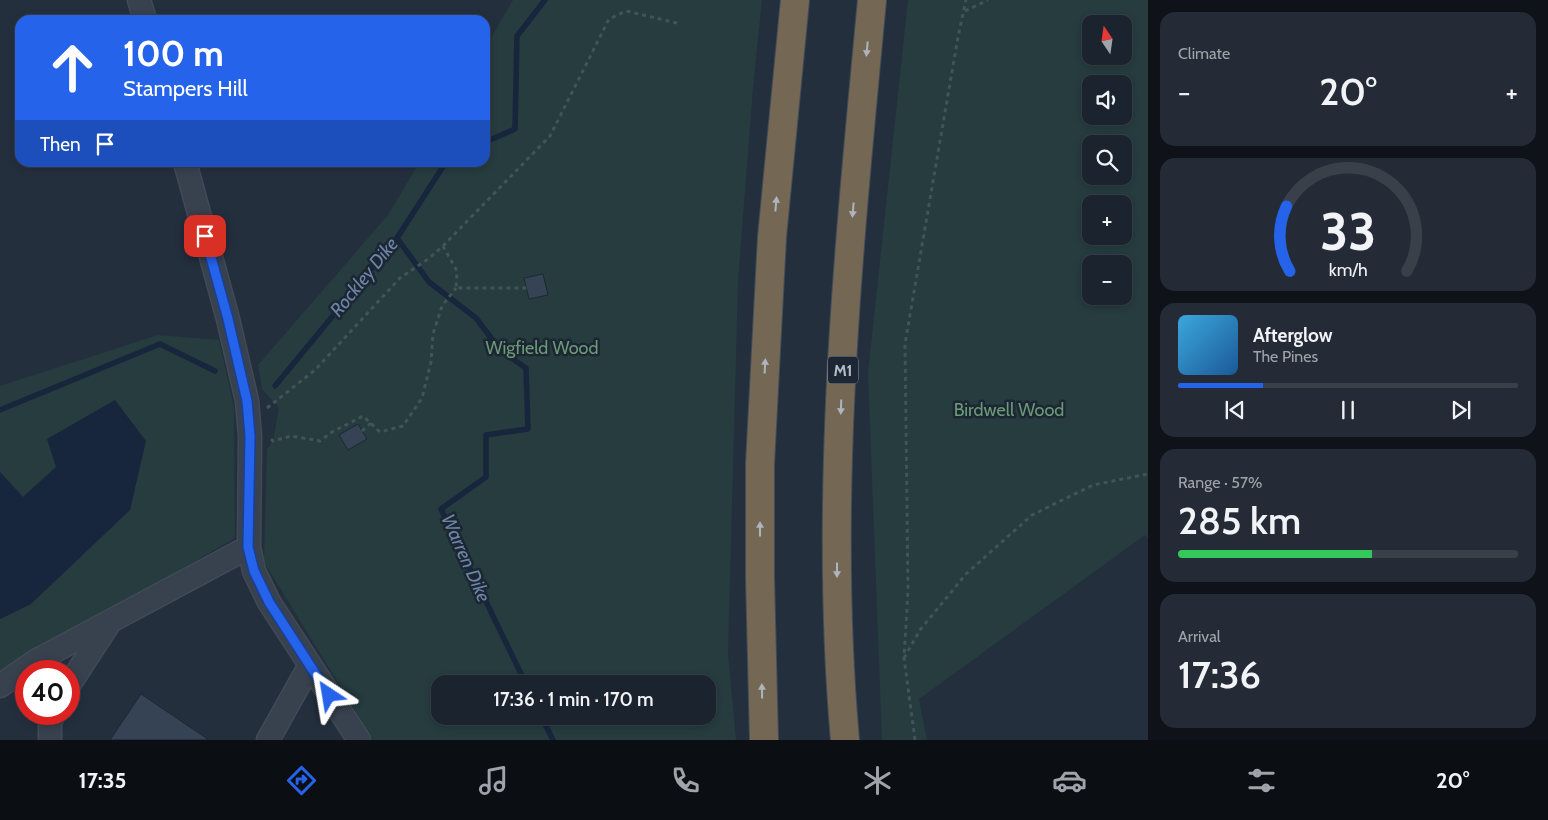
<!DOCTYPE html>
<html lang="en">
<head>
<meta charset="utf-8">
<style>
  :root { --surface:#1b232e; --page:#242b36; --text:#f1f3f6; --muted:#a0a4aa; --line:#39404a; --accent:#2563eb }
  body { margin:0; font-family:Cabin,sans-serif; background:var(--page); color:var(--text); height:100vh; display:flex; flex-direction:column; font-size:19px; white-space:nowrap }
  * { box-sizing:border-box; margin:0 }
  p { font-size:16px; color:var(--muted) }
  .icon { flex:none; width:28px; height:28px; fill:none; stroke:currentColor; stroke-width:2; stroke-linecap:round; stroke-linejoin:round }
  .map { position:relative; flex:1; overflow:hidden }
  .panel { display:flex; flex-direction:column; gap:12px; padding:12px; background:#0f1319; width:400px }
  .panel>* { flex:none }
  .guide { position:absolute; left:15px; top:15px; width:475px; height:152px; border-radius:15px; box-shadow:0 2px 8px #0003,0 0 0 1px var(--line); background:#2563eb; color:#fff; overflow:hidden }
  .needle { width:32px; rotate:347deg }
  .buttons { position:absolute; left:1082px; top:15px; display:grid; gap:10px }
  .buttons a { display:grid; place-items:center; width:50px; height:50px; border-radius:10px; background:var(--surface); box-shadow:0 2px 8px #0003,0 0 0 1px var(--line); font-size:25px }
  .speed { position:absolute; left:15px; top:660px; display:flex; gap:10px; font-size:25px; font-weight:700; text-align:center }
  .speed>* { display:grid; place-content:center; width:65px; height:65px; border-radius:50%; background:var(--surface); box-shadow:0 2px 8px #0003,0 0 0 1px var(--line); line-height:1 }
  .speed .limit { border:8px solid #d22; background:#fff; color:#111 }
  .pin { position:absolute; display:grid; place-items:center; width:42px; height:42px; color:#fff; margin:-21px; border-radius:10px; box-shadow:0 2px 8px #0006 }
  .me { position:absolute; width:55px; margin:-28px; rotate:327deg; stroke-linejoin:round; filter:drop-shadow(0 0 4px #0008) }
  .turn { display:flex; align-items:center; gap:18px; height:105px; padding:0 25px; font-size:22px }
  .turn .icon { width:65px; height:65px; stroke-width:2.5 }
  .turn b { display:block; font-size:35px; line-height:42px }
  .then { display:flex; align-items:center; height:48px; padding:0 25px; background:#0003; gap:10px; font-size:19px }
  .big { font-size:38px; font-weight:600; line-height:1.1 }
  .panel .card { flex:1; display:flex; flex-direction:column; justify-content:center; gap:8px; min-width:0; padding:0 18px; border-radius:15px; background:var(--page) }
  .panel .dial { align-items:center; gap:0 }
  .dial svg { height:130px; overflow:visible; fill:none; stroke:var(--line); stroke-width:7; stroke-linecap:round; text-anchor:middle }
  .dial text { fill:var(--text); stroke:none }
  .song { display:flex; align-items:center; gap:15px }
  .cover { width:60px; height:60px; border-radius:8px; background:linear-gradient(135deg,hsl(200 70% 55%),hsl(210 70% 35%)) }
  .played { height:5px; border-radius:2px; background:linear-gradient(90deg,var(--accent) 25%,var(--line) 25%) }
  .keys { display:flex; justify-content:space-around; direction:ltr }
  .heat { display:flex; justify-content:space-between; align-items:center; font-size:28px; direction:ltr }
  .charge { height:8px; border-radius:4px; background:linear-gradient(90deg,#34c759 57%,var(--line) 0) }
  .trip { position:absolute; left:431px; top:675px; width:285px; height:50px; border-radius:15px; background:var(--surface); box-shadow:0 2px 8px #0003,0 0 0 1px var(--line); font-weight:600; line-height:50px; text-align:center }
  .menu { display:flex; height:80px; justify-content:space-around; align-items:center; background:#0b0e12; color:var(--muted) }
  .menu .icon { width:35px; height:35px }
  .menu .current { color:var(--accent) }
  .menu b { font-size:22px; color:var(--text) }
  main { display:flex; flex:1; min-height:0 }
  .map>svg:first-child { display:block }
</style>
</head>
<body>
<main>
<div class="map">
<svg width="1148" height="740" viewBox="0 0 1148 740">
  <rect width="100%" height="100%" fill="#242f3e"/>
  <path fill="#263c3f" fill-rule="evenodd" d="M513,0H762L753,88L738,281L728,653L736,740H373L264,562L267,449L273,441L279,408L262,389L258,365L388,215L419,163L485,162V48ZM440,684H708V716H440Z
    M908,0H1148V538L1145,535L919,699L927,740H882L868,373ZM1091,24H1124V56H1091ZM1091,84H1124V116H1091ZM1091,144H1124V176H1091ZM1091,204H1124V236H1091ZM1091,264H1124V296H1091Z
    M158,335L219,340L234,407L235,538L0,674V619L31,604L56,467L23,497L0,472V386Z"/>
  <path fill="#17263c" d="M115,400L146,441L130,510L31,604L0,619V472L23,497L56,467L47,439Z"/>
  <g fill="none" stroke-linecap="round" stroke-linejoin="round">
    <path stroke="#17263c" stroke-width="5.5" d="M485,142L515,129L517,36L545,0
      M397,238L429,282L476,318L501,351L526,368L528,429L486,435V477L441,509L526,684
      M275,386L397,238L446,162
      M0,410L160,344L215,371
      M541,716L553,740"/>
  </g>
  <path fill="#364354" stroke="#1f2835" d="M543,274L548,295L529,299L524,278Z
    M358,424L367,439L348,450L339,435Z
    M141,694L209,740H110Z"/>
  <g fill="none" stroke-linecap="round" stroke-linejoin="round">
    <g stroke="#414a57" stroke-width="25">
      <path id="minor" d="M139,0L145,20
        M185,162L228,319L247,401L250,436L249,547L254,571L269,602L359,740
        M69,685L110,622
        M0,686L34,662L249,547
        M50,740V722L54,714
        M268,740L310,665"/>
    </g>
    <g stroke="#434c59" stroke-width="30">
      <path id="highway" d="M764,740L760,578V464L772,237L795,0
        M845,740C823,494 849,245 872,0"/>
    </g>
    <path stroke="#3f5557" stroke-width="3" stroke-dasharray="4 4" stroke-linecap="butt" d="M965,11L988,0
      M443,246L457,271L456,288H527
      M267,408L315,370L400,278L428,259L443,246L550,136L609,19L626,11L681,24
      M362,431L371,423
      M271,439L273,441L291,436L320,441L332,432L363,416L380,432L403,426L422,398L431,362L433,334L442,306L456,288
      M904,658L920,630L966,574L1032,515L1093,485L1148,474
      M915,740L904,658L908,591L905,344L958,37L966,0"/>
    <use href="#minor" stroke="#38414e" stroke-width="22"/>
    <use href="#highway" stroke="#746855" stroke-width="28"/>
  </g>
  <defs><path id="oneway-solid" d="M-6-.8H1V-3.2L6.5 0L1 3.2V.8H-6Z" transform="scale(1.25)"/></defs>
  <g fill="#aeb4bd">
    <use href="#oneway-solid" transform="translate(867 49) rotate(95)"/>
    <use href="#oneway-solid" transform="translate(776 204) rotate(-85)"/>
    <use href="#oneway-solid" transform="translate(853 210) rotate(95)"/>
    <use href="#oneway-solid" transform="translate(765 366) rotate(-87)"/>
    <use href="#oneway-solid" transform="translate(841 407) rotate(92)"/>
    <use href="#oneway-solid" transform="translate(760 529) rotate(-90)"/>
    <use href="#oneway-solid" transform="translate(837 570) rotate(90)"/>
    <use href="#oneway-solid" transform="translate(762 691) rotate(-91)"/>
  </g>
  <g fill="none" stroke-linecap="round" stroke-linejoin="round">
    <g stroke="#184099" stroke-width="12">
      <path id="route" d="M205,236L228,319L247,401L250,436L248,547L254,571L269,602L329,695"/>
    </g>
    <use href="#route" stroke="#2563eb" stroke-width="9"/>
  </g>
  <g text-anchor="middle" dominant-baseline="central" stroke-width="5" stroke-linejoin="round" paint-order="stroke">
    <rect fill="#1d2633" stroke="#878f9c" stroke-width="1" x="828" y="356.5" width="30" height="27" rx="4"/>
    <g font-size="16" font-weight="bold" fill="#b4bcc9">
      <text x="843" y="370">M1</text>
    </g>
    <g font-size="18" fill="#6b9a76" stroke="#1d2633">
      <text x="542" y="348">Wigfield Wood</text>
      <text x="1009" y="410">Birdwell Wood</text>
    </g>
    <g font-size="19" font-style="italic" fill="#6d86a8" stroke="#1d2633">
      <text transform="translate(364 277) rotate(-51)">Rockley Dike</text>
      <text transform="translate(466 558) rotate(66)">Warren Dike</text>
    </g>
  </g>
</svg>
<div class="buttons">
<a><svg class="needle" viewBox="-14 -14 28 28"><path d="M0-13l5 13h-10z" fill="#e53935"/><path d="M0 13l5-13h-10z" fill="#a0a4aa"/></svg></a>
<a><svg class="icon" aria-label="sound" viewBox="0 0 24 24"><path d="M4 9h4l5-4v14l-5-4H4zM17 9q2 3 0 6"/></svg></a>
<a><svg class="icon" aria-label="search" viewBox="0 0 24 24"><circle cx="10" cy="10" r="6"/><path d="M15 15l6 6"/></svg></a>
<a>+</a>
<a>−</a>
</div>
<div class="speed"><div class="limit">40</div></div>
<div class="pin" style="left:205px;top:236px;background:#d93025"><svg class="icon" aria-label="arrive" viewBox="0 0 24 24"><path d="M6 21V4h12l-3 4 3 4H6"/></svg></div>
<svg class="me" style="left:329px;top:695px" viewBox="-20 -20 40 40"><path d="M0-17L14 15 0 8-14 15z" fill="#2563eb" stroke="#fff" stroke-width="4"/></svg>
<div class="trip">17:36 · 1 min · 170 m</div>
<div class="guide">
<div class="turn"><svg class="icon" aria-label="ahead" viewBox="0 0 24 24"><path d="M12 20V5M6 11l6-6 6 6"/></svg><div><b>100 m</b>Stampers Hill</div></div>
<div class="then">Then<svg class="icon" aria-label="arrive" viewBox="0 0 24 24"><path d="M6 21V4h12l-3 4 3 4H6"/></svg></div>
</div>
</div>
<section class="panel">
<div class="card"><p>Climate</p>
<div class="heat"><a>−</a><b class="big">20°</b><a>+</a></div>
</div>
<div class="card dial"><svg viewBox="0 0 100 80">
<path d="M14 69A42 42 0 1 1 86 69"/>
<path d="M14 69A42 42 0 0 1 12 29" stroke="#2563eb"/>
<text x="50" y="56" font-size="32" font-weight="700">33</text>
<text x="50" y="72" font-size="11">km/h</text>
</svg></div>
<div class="card">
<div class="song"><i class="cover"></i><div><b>Afterglow</b><p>The Pines</p></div></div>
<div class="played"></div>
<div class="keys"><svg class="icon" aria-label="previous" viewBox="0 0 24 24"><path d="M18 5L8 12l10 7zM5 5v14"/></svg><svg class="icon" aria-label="pause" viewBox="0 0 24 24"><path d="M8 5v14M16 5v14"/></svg><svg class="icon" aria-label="next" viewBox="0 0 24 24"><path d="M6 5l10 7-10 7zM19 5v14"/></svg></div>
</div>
<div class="card"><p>Range · 57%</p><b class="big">285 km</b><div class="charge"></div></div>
<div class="card"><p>Arrival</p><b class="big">17:36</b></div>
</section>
</main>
<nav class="menu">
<b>17:35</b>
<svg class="icon current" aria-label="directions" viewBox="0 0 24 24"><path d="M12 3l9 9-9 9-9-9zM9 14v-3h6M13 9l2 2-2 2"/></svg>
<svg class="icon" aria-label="music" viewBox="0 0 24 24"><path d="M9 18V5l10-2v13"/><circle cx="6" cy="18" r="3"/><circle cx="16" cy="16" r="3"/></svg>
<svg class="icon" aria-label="phone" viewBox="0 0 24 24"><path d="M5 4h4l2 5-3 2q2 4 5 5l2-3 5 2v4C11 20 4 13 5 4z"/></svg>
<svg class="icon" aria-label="climate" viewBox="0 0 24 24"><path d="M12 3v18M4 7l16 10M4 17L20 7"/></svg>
<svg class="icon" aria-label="car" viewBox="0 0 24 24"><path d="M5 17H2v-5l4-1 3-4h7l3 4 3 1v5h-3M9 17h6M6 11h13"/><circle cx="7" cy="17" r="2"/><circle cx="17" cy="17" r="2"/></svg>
<svg class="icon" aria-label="filters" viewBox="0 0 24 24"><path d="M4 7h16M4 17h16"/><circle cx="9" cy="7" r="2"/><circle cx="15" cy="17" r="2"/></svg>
<b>20°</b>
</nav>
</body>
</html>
